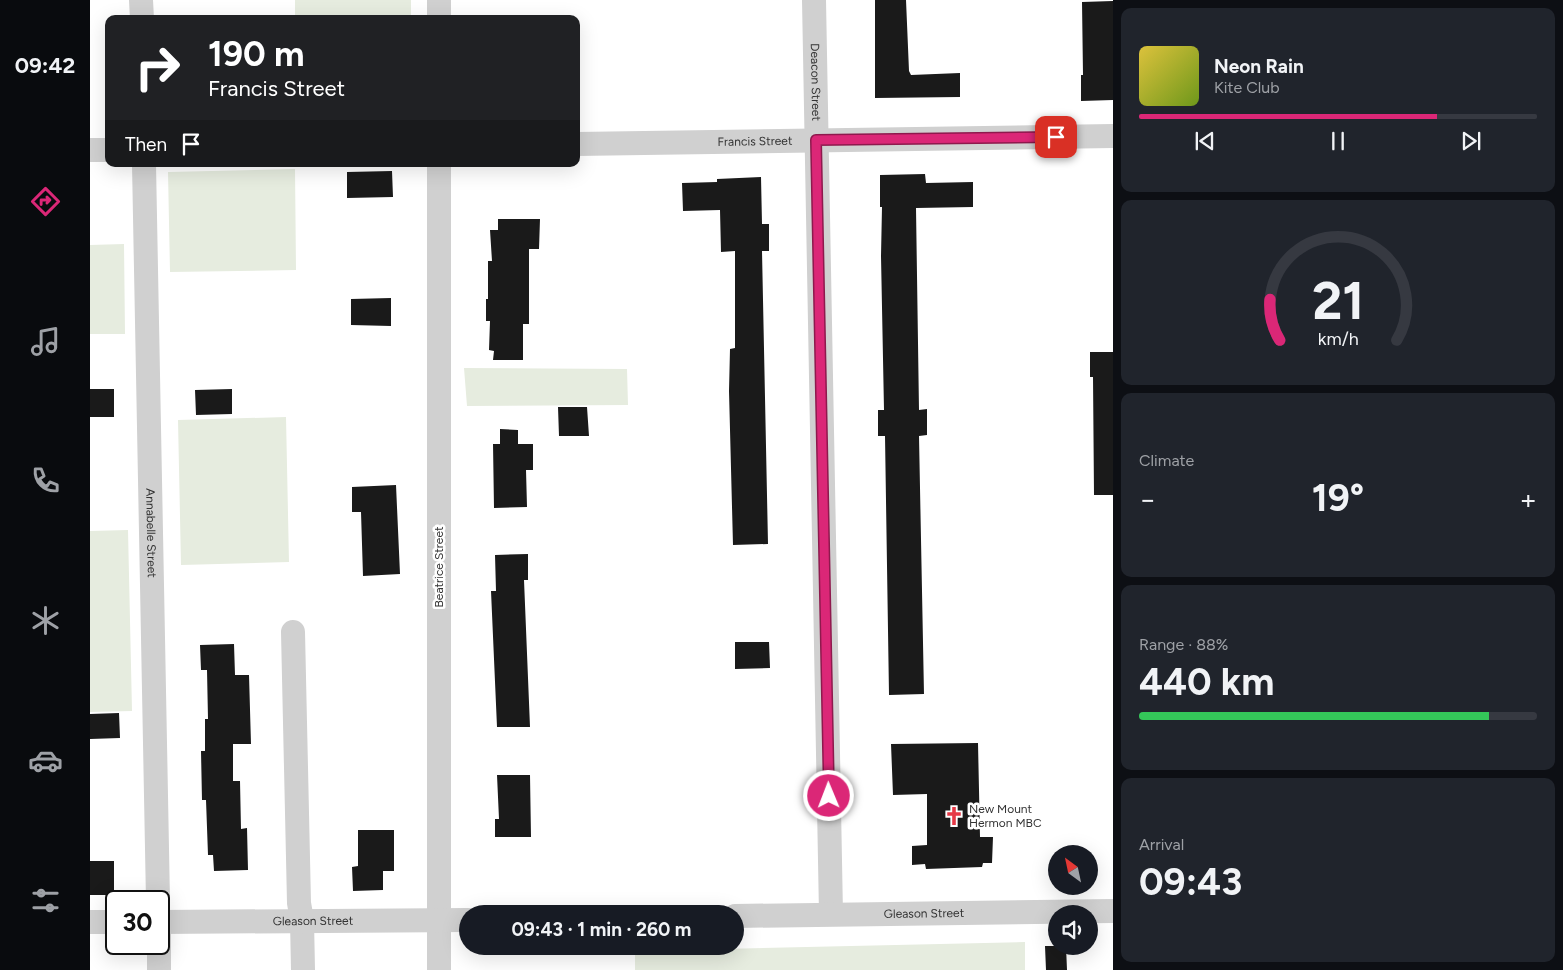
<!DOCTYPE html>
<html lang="en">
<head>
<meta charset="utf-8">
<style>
  :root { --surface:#171b24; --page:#20242c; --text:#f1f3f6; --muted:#9ea1a6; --line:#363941; --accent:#db2777 }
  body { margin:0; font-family:Figtree,sans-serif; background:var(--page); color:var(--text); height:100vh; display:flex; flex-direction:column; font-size:19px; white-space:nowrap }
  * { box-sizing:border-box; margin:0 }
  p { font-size:16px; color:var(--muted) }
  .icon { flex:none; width:28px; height:28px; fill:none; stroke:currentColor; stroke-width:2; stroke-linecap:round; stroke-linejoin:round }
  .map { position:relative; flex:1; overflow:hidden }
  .details { display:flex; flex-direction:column; gap:8px; padding:8px; background:#0d0f14; width:450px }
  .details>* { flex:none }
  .banner { position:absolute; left:15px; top:15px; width:475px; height:152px; border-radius:10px; box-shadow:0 5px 20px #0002; background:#202124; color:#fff; overflow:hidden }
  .needle { width:32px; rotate:327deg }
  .tools { position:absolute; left:958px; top:845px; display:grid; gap:10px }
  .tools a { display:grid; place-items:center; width:50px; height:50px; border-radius:50%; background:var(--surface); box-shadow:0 5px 20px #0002; font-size:25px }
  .speed { position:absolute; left:15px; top:890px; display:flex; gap:10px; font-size:25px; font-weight:700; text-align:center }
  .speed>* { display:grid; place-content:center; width:65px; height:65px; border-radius:50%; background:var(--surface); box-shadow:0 5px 20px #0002; line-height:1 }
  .speed .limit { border:2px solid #111; border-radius:8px; background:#fff; color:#111 }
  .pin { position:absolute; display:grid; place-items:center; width:42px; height:42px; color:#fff; margin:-21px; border-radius:10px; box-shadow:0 2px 8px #0006 }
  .me { position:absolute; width:55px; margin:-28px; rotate:359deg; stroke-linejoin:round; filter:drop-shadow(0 0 4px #0008) }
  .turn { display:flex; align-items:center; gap:18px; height:105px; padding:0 20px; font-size:22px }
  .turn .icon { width:65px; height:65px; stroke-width:2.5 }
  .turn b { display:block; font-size:35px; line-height:42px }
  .then { display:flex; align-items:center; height:48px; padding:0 20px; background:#0003; gap:10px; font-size:19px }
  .big { font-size:38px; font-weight:700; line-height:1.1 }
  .details .tile { flex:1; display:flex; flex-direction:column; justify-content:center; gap:8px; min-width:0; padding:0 18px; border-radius:10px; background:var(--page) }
  .details .dial { align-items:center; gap:0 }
  .dial svg { height:130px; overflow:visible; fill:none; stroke:var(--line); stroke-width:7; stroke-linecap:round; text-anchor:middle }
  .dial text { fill:var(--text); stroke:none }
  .song { display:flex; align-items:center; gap:15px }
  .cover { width:60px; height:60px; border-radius:8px; background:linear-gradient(135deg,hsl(50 70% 55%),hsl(80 70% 35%)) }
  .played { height:5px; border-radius:2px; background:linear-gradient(90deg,var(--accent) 75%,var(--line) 75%) }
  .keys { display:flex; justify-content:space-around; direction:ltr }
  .heat { display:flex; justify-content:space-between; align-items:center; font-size:28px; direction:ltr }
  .charge { height:8px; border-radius:4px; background:linear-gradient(90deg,#34c759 88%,var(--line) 0) }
  .trip { position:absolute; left:369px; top:905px; width:285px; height:50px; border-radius:25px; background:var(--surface); box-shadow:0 5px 20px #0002; font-weight:700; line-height:50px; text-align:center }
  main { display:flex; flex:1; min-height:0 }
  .dock { display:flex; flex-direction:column; width:90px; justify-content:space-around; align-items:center; background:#090b0e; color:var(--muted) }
  .dock .icon { width:35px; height:35px }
  .dock .selected { color:var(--accent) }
  .dock b { font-size:22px; color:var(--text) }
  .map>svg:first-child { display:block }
</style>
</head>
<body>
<main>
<nav class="dock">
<b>09:42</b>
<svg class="icon selected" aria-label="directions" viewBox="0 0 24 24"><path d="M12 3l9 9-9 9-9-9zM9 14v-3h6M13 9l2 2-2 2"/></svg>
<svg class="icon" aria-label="music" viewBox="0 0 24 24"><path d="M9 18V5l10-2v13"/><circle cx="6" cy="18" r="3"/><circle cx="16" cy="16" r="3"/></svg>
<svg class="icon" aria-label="phone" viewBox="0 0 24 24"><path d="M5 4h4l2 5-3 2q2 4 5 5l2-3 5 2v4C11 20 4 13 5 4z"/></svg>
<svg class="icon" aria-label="climate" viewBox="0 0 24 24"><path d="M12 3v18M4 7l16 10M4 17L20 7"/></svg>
<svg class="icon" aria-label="car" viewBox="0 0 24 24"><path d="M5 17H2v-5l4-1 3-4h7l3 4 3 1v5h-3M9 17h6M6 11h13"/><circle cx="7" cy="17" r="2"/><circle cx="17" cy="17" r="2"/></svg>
<svg class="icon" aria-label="filters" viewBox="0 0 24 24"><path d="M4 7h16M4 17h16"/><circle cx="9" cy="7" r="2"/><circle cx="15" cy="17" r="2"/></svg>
</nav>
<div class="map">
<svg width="1023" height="970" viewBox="0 0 1023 970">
  <rect width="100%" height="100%" fill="#fff"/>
  <path fill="#e6ecdf" d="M205,0H321V19H205Z
    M205,169L206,270L80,272L78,172Z
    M34,244L35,334H0V245Z
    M374,368L537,369L538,405L377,406Z
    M196,417L199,562L91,565L88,420Z
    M38,530L42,711L0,712V531Z
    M935,942V970H545V951Z"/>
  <path fill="#1a1a1a" d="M785,0H816L819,71L821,75L870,73V97L785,98Z
    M1023,1V100L991,101V75H993L992,2Z
    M302,171L303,197L257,198V172Z
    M835,174L836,183L883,182V207L826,208L829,410L837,409V435L829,436L834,694L799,695L795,436H788V410H794L791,256L792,207H790V175Z
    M671,177L672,224H679V251H672L678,544L643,545L639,391L640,349L645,348V251L631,252L630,210L593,211L592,183L627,182V179Z
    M408,219H450L449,249H439V324H433V360H403L404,351L399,350L400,321H396V299H398V261H402L400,230H408Z
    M301,298V326L261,325V299Z
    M1000,352H1023V495H1004L1003,377H1000Z
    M0,389H24V417H0Z
    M142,389V414L106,415L105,390Z
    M468,407H497L499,436H469Z
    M410,429L428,430V444H443V470H436L437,507L404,508L403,444H410Z
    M306,485L310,574L273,576L271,512H262V487Z
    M438,554V580H434L440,727H407L401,591H406L405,555Z
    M645,642H679L680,668L645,669Z
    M144,644L145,675H159L161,744H143V781H150L151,829L157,828L158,870L124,871L123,855H118L116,800H112L111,751H115V719H118L117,670H111L110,645Z
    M29,713L30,738L0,739V714Z
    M888,743L890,837H903L902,863H893L892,867L836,869L835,864L822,865V846L837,845V794L803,795L801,744Z
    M407,775H440L441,837H405V819H409Z
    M268,830H304V871H293V890L263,891L262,867L268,866Z
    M0,861H24V895H0Z
    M955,946H976L977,970H956Z"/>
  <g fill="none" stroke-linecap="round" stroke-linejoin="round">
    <g stroke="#d0d0d0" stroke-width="24">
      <path d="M51,0L52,19"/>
      <path d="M349,0V19"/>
      <path id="s1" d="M724,0L741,914"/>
      <path id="s2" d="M486,144L1023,136"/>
      <path d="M0,150H19"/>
      <path id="s3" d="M54,164L68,901"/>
      <path d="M349,164V970"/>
      <path d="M203,632L209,903L212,920L213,970"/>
      <path id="s4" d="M645,916L1023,911"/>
      <path d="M0,922H26"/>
      <path id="s5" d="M69,922L378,920"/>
      <path d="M69,935V970"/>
    </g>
  </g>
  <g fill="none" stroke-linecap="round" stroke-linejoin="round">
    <g stroke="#8e194d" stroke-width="12">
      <path id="route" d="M739,796L726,140L966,137"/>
    </g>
    <use href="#route" stroke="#db2777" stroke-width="9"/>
  </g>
  <defs>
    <g id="church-bare" transform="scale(1.5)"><path d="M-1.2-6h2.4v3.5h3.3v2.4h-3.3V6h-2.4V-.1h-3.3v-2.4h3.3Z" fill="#e63946" stroke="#fff" stroke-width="2.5" paint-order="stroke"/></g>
  </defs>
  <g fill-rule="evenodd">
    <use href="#church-bare" x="864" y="816"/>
  </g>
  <g text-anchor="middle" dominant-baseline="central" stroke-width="5" stroke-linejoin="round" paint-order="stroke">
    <g font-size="12" fill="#333" stroke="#fff">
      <text stroke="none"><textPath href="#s1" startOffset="82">Deacon Street</textPath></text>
      <text stroke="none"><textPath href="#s2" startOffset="179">Francis Street</textPath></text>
      <text stroke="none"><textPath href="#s3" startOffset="369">Annabelle Street</textPath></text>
      <text transform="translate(349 567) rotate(-90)">Beatrice Street</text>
      <text stroke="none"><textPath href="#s4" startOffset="189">Gleason Street</textPath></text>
      <text stroke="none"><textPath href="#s5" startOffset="154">Gleason Street</textPath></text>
    </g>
    <g font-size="12" fill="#333" stroke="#fff" text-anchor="start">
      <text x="879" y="809">New Mount<tspan x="879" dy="14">Hermon MBC</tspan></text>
    </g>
  </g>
</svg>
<div class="tools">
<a><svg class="needle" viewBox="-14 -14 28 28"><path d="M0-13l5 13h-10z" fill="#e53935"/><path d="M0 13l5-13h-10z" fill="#9ea1a6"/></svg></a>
<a><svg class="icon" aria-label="sound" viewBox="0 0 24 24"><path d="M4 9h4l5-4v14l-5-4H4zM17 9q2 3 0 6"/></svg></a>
</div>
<div class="speed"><div class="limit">30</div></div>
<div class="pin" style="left:966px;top:137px;background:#d93025"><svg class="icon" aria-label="arrive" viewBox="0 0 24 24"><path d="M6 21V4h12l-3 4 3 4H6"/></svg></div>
<svg class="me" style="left:739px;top:796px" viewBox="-20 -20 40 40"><circle r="17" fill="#db2777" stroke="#fff" stroke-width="3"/><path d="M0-11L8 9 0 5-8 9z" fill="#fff"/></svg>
<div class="trip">09:43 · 1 min · 260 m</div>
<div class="banner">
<div class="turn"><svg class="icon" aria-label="right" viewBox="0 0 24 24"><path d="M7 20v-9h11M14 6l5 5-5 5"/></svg><div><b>190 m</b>Francis Street</div></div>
<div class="then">Then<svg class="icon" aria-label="arrive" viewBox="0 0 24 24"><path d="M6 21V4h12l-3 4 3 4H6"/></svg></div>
</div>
</div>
<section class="details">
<div class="tile">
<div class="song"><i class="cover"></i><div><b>Neon Rain</b><p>Kite Club</p></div></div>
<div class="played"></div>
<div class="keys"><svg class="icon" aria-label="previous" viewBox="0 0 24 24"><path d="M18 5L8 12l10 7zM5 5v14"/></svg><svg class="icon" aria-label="pause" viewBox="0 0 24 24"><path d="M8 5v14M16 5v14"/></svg><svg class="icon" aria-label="next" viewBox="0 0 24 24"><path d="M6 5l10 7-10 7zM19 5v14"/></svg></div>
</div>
<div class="tile dial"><svg viewBox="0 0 100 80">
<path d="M14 69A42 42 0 1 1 86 69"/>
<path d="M14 69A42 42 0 0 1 8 44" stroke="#db2777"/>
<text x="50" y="56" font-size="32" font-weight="700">21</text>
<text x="50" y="72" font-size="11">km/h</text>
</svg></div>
<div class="tile"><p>Climate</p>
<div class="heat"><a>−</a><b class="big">19°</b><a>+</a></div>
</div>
<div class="tile"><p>Range · 88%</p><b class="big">440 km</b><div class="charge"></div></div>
<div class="tile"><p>Arrival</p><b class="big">09:43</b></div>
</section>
</main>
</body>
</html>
